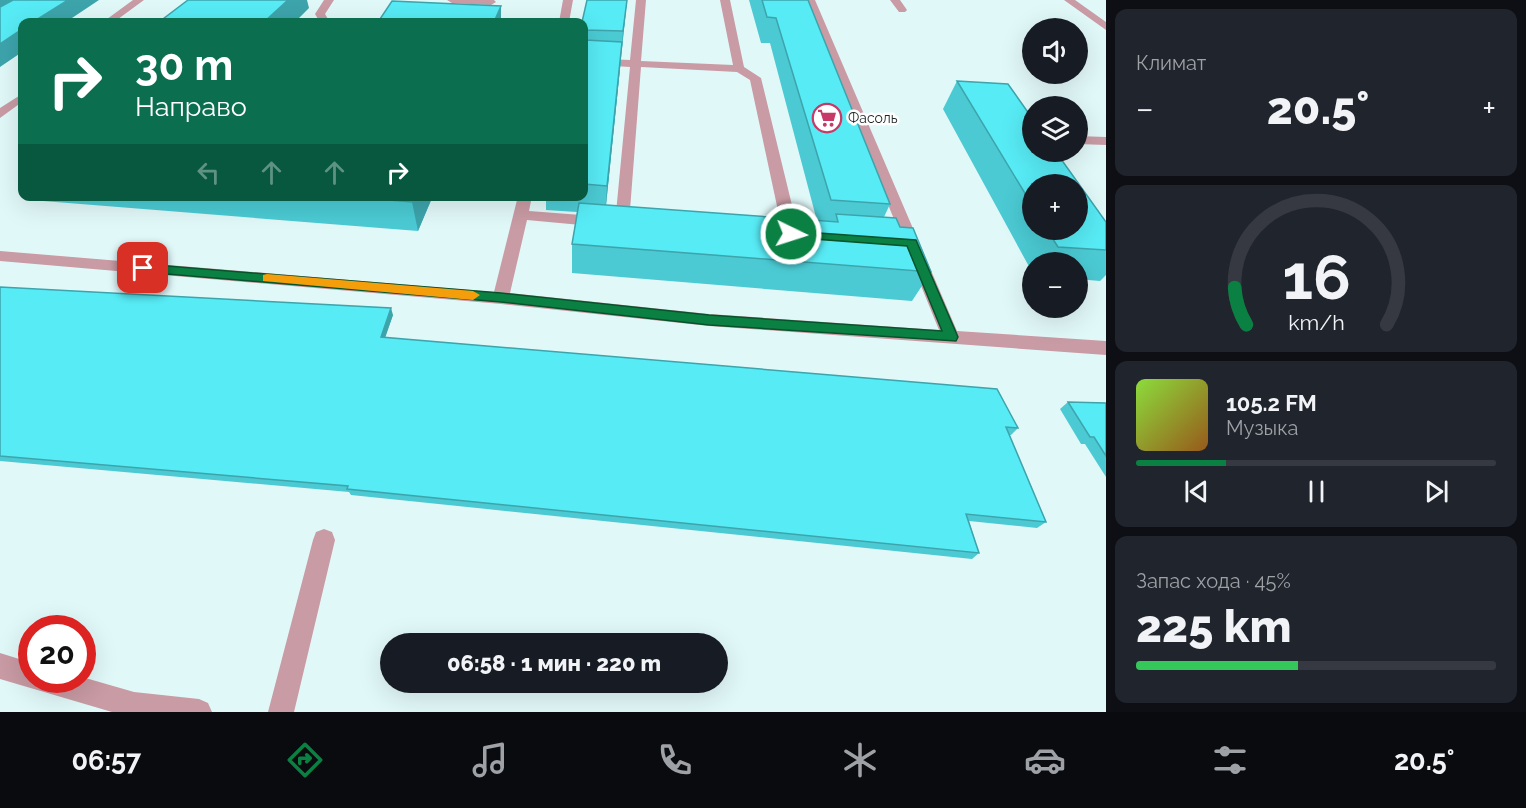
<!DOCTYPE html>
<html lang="ru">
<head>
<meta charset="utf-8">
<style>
  :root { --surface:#171b24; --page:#20242c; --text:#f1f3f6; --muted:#9ea1a6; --line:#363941; --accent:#0b8043 }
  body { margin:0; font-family:Raleway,sans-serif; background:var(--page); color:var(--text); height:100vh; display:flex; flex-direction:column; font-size:22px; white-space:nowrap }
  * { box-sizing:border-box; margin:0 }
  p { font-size:20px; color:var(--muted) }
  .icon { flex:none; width:33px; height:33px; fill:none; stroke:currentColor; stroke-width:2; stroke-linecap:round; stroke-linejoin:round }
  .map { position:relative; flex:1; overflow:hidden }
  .details { display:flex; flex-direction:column; gap:9px; padding:9px; background:#0d0f14; width:420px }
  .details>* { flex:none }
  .banner { position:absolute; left:18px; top:18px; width:570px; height:183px; border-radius:12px; box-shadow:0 6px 24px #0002; background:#0b6e4f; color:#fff; overflow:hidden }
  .tools { position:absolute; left:1022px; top:18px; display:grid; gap:12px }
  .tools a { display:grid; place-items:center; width:66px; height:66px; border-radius:50%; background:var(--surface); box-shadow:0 6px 24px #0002; font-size:30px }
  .speed { position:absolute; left:18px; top:615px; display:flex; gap:12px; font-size:30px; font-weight:700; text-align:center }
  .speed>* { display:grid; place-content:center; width:78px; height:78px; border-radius:50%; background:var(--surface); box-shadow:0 6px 24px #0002; line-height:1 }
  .speed .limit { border:9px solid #d22; background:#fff; color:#111 }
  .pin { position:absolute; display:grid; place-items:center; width:51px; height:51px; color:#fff; margin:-26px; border-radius:12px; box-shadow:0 3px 9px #0006 }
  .me { position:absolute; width:66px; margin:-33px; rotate:94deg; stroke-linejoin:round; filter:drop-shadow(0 0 4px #0008) }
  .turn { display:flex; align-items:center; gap:21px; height:126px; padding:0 18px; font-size:27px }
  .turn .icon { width:78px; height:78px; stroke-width:2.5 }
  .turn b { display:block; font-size:42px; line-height:51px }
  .lanes { display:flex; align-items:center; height:57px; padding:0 18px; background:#0003; justify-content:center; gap:30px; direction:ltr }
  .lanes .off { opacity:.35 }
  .big { font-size:45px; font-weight:800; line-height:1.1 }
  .details .widget { flex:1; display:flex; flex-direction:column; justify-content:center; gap:9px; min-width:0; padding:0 21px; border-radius:12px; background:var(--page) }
  .details .dial { align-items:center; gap:0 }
  .dial svg { height:156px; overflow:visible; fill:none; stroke:var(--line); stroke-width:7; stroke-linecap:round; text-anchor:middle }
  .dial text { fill:var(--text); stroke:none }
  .song { display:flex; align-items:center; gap:18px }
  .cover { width:72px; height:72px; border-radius:9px; background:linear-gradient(135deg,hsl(90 70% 55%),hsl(30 70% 35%)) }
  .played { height:6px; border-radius:3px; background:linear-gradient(90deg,var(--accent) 25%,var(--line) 25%) }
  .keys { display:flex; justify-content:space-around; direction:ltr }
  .heat { display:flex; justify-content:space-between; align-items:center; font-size:33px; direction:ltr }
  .charge { height:9px; border-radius:4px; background:linear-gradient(90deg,#34c759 45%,var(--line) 0) }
  .trip { position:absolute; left:380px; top:633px; width:348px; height:60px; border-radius:30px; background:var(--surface); box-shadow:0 6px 24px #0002; font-weight:800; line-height:60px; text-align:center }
  .menu { display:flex; height:96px; justify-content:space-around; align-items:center; background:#090b0e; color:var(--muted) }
  .menu .icon { width:42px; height:42px }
  .menu .selected { color:var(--accent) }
  .menu b { font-size:27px; color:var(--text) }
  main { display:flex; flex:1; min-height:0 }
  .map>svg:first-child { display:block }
</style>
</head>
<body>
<main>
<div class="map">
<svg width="1106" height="712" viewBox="0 0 1106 712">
  <rect width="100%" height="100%" fill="#e1f8f9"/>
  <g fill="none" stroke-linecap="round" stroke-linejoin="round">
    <path fill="#c99ba4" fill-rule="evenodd" d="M133,0H144L114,22H103Z
      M324,0H334L325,14L328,19L325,22H315L318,19L315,14Z
      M447,0H494L496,2L491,5L452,3Z
      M563,0H573L569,22H559Z
      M636,0H646L641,61L733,65L720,0H730L744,67L761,78L799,234L796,237L791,239L783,234L750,80L737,72L641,67L629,223L622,228L617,226L615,223L630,67L584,64V58L630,60Z
      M805,0H815L957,331L1106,341V355L709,326L501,304L0,261V251L494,292L518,196H532L529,211L581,215L588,220L581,225L527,220L510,293L709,314L939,330Z
      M890,0H900L907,10L905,12H899Z
      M1064,0H1075L1106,22V30Z
      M22,94V102L0,118V108Z
      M1077,136L1106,137V145L1077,144Z
      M324,529L332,532L335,540L294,712H268L313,540L316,532Z
      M0,653L32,663V680H82V677L134,692L199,699L208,703L212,712H112L0,679Z"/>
  </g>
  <path fill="#4bcad3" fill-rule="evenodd" d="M627,0L606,205L817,221L770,43H761L749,0H808L890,204L884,217L900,227L931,272L912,301L572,273V244L577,212L546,210V196H584V22Z
    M957,81L1106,250V275L1100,281L1077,279V262H1032V272L943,109ZM1032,184L1077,230H1032Z
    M39,196H431L432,198L418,231L43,201Z
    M0,287L393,315L385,337L1018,428L1011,435H1009L1046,522L1037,528L969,521L979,553L972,559L351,495L349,492L0,461Z
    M1068,402L1106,403V477L1085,444H1081L1060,409Z"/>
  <path fill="#3da4ac" d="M0,0H29L0,16Z
    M68,0H99L66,22H33Z
    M288,0H307L309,8L295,22H264Z
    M627,0L621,57L623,31Z
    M501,6V18L500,22H494Z
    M22,29V52L0,67V44Z
    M622,42L620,69L605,215L607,186Z
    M414,196H431L432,198L418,231L412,202Z
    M391,308L393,315L383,344L381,337Z"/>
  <path fill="#57ebf5" stroke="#3da4ac" stroke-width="1.5" d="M13,0H68L33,22H22V29L0,44V7Z
    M188,0H288L264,22H159Z
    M587,0H627L623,31L585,30L584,35V22H582Z
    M762,0H808L890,204L831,200L776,18L767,17Z
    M392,1L501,6L494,22H378Z
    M584,39L585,40L622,42L607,186L584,184Z
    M957,81L1008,84L1032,118V152H1056L1106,222V250L1058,247L1047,230H1077V184H1032V205Z
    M341,196H414L412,202Z
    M579,203L838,222L836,214L896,218L900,227L913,228L931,272L572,244Z
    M0,287L391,308L381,337L997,389L1018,428L1006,427L1046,522L966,514L979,553L347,489L348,486L0,456Z
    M1068,402L1106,403V456L1094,437H1090Z"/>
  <path fill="#0b8043" stroke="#07532c" stroke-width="1.5" d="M791,231L916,240L958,337L956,341L709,325L501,302L143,272L137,268L143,264L501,293L709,315L942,331L907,246L787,237V232Z"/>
  <path fill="#f59e0b" d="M267,274L473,291L480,295L473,300L263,281V275Z"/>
  <defs>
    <g id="supermarket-ring" transform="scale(1.5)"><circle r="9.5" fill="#fff" stroke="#c73a68" stroke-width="1.5"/><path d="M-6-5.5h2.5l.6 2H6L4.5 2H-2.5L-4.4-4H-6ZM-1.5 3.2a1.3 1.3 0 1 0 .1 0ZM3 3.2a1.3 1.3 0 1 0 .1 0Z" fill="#c73a68"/></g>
  </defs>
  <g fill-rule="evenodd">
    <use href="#supermarket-ring" x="827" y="118"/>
  </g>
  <g text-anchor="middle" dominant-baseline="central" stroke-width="5" stroke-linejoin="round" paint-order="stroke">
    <g font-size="14" fill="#1e2727" stroke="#fff" text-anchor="start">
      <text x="848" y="118">Фасоль</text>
    </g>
  </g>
</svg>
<div class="tools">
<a><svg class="icon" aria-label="sound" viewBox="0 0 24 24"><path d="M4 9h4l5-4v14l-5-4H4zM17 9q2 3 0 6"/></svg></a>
<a><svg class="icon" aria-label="layers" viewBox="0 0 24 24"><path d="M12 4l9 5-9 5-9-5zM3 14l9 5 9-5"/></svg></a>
<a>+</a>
<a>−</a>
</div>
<div class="speed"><div class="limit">20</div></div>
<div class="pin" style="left:143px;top:268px;background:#d93025"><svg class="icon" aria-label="arrive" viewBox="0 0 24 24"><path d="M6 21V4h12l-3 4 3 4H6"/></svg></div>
<svg class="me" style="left:791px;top:234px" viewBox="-20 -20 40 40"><circle r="17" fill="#0b8043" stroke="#fff" stroke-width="3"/><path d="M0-11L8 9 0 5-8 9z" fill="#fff"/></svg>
<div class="trip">06:58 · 1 мин · 220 m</div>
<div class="banner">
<div class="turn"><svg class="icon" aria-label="right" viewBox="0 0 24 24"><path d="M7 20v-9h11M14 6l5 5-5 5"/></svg><div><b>30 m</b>Направо</div></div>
<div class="lanes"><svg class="icon off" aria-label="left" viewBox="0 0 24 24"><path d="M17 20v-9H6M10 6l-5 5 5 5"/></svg><svg class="icon off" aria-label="ahead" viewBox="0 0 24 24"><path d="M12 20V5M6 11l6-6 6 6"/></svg><svg class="icon off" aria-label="ahead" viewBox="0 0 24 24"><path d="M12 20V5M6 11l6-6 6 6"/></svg><svg class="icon" aria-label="right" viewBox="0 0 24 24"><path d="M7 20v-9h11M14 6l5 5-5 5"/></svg></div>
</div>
</div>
<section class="details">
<div class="widget"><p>Климат</p>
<div class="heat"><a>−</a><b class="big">20.5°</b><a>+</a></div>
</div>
<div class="widget dial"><svg viewBox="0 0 100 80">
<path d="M14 69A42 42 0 1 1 86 69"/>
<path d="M14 69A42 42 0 0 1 8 50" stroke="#0b8043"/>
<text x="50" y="56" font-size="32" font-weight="700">16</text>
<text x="50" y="72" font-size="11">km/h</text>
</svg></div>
<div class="widget">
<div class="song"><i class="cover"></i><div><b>105.2 FM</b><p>Музыка</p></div></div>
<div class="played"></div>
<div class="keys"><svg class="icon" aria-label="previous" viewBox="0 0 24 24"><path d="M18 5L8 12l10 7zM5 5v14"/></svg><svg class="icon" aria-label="pause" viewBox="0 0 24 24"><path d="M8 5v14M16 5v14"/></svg><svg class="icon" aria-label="next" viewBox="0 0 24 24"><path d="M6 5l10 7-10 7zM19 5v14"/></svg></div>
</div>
<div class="widget"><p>Запас хода · 45%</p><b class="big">225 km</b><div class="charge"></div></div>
</section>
</main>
<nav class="menu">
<b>06:57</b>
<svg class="icon selected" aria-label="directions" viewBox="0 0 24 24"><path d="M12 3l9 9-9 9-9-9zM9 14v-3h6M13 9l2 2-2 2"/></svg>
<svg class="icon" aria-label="music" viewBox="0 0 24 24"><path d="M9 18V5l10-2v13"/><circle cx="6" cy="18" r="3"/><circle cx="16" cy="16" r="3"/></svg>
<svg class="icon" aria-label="phone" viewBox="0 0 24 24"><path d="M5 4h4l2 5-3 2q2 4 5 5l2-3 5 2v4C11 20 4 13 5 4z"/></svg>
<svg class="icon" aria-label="climate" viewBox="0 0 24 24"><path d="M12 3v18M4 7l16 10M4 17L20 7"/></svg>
<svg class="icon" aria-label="car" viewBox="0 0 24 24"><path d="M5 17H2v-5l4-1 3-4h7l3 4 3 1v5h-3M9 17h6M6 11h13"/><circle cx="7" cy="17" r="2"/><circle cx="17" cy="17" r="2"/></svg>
<svg class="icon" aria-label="filters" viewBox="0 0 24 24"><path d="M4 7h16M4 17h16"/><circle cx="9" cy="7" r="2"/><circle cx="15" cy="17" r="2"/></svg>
<b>20.5°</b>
</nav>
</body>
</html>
